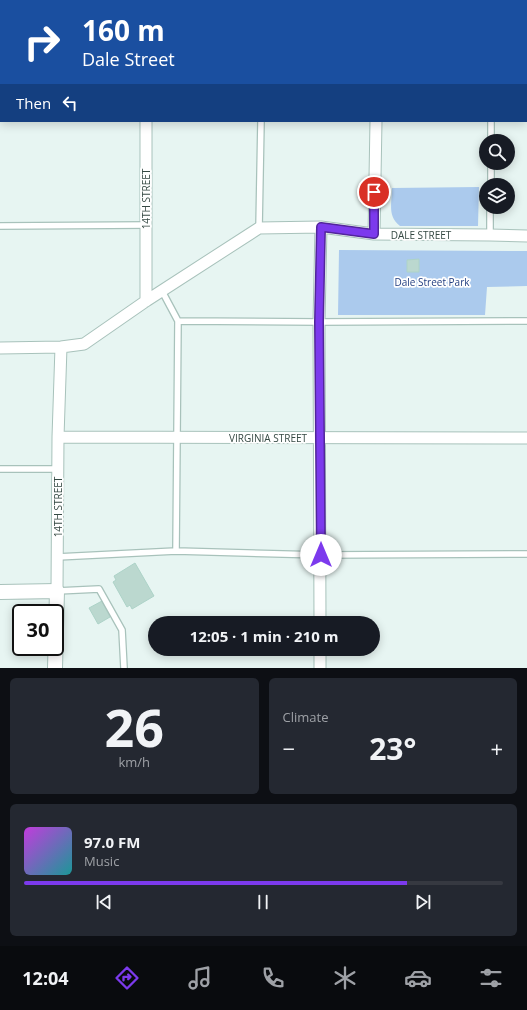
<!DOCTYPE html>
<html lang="en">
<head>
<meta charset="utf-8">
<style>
  :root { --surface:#171b24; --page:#242831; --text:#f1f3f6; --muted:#9ea1a6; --line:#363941; --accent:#7c3aed }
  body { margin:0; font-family:"Open Sans",sans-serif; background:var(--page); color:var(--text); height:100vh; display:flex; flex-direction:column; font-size:15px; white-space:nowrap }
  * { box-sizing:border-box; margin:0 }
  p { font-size:13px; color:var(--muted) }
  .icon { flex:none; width:22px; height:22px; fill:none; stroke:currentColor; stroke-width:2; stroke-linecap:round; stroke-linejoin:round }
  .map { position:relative; height:668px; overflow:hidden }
  .drawer { display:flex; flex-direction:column; gap:10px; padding:10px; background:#0d0f14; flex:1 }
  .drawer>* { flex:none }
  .guide { position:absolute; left:0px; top:0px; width:527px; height:122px; box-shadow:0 2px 10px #0003; background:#1a4fa0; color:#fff; overflow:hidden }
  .fabs { position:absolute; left:479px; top:134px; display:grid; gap:8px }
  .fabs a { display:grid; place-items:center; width:36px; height:36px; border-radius:50%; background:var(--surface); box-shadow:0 2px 10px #0003; font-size:20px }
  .speed { position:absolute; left:12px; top:604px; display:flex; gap:8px; font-size:20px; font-weight:700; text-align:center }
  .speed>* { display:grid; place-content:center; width:52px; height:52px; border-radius:50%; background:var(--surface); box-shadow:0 2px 10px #0003; line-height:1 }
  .speed .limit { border:2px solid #111; border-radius:6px; background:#fff; color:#111 }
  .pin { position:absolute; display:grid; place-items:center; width:34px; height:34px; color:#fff; margin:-17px; border:2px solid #fff; border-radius:50%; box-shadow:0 1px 4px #0007 }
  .me { position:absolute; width:44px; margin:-22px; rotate:0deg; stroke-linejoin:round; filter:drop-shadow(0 0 3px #0008) }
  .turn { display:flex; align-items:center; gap:14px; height:84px; padding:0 16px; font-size:18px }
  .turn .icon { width:52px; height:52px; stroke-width:2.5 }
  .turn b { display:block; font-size:28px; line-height:34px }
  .then { display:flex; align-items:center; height:38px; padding:0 16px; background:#0003; gap:8px; font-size:15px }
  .big { font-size:30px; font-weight:700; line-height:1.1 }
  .drawer .card { flex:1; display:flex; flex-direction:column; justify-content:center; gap:6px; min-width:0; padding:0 14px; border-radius:6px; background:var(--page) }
  .drawer .dial { align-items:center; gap:0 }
  .dial b { font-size:52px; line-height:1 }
  .song { display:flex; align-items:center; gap:12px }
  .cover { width:48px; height:48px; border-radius:6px; background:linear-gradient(135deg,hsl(290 70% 55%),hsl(180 70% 35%)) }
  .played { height:4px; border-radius:2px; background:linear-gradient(90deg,var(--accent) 80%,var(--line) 80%) }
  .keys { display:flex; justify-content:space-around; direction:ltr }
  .heat { display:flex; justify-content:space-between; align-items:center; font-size:22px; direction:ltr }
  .drawer .tiles { flex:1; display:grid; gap:10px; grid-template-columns:1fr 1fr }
  .card:last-child { grid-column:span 2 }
  .trip { position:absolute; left:148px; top:616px; width:232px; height:40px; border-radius:20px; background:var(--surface); box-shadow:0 2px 10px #0003; font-weight:700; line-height:40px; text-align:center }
  .menu { display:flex; height:64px; justify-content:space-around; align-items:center; background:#090b0e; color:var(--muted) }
  .menu .icon { width:28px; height:28px }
  .menu .on { color:var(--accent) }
  .menu b { font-size:18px; color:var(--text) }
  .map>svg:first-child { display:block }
</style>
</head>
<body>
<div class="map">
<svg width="527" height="668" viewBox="0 0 527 668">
  <rect width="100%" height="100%" fill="#e7f5f2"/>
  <path fill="#abcaed" d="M479,187L478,226H400C387,216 392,203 392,188Z
    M339,250L527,251V286L487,287L485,315H338Z"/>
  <path fill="#bbd8cf" stroke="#add3c8" d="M419,259V272H407V260Z
    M135,563L154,596L132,609L130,605L127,607L113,582L116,580L114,576Z
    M102,601L110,617L98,624L89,608Z"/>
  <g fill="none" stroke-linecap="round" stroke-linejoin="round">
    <g stroke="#a8c2bb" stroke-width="8">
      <path id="service" d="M263,1V0
        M491,141V121
        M491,185V163
        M0,226L146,225
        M259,228L261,121
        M490,235V207
        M162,291L178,321L176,551
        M178,321L319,322L527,321
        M0,469H58
        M57,557L176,551L321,555L527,554
        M57,591L99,589L122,630L124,668"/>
    </g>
    <g stroke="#a8c2bb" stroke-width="13">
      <path id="minor" d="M147,1V0
        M0,104H1
        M146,121V301
        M374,234L376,121
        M0,348L61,347L84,344L146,301L259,228L321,227L374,234L490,235L527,236
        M58,437L527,438
        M57,591L58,437L61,347
        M320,623L319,322L321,227
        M320,668V649"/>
    </g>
    <g stroke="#a8c2bb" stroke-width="16">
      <path id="tertiary" d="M319,0L322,1
        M526,74L527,75
        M0,592L57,591L55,668"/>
    </g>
    <use href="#service" stroke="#fff" stroke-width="5.5"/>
    <use href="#minor" stroke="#fff" stroke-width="11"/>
    <use href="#tertiary" stroke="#fff" stroke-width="14"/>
  </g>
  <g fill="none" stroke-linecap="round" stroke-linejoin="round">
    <g stroke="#51269a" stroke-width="10">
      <path id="route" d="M321,555L319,322L321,227L374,234V192"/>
    </g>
    <use href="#route" stroke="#7c3aed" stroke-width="7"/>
  </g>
  <g text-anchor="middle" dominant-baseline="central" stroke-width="3.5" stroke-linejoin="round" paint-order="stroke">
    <g font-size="10" fill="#354943" stroke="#fff">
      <text transform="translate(146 199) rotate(-90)">14TH STREET</text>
      <text x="421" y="235">DALE STREET</text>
      <text x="268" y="438">VIRGINIA STREET</text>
      <text transform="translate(58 507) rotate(-90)">14TH STREET</text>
    </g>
    <g font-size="10" fill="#223e81" stroke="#fff">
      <text x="432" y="282">Dale Street Park</text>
    </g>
  </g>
</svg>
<div class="fabs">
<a><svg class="icon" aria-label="search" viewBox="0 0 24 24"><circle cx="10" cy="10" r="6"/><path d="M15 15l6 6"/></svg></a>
<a><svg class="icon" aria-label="layers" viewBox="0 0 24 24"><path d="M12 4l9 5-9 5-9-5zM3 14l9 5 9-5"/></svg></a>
</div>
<div class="speed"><div class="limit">30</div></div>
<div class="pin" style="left:374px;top:192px;background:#d93025"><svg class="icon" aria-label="arrive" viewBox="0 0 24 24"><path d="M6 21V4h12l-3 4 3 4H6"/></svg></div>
<svg class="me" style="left:321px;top:555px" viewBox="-20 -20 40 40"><circle r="19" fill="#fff"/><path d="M0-13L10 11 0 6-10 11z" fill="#7c3aed"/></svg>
<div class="trip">12:05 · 1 min · 210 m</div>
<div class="guide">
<div class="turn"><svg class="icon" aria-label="right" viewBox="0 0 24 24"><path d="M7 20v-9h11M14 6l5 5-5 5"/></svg><div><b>160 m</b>Dale Street</div></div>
<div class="then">Then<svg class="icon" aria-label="left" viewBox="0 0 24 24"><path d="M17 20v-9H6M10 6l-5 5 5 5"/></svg></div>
</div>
</div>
<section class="drawer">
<div class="tiles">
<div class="card dial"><b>26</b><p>km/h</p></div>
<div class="card"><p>Climate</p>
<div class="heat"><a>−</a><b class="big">23°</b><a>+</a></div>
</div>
<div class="card">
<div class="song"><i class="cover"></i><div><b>97.0 FM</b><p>Music</p></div></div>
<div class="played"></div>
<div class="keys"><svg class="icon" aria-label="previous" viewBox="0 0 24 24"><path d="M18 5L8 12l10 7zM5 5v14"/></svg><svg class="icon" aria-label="pause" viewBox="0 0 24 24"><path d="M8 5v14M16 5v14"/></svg><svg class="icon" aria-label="next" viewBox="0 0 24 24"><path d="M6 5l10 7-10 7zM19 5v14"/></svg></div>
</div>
</div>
</section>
<nav class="menu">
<b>12:04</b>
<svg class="icon on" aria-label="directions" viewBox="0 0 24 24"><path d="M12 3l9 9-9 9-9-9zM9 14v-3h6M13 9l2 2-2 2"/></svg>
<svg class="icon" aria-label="music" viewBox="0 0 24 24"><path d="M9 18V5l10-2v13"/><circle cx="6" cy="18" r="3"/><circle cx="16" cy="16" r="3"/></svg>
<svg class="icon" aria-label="phone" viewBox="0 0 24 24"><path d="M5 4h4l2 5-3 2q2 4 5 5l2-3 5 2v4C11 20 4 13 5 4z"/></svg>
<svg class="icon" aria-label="climate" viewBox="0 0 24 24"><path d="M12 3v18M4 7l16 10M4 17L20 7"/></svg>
<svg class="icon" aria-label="car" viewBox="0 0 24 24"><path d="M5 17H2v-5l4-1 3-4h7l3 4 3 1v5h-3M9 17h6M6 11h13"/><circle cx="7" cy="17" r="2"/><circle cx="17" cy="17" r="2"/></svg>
<svg class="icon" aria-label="filters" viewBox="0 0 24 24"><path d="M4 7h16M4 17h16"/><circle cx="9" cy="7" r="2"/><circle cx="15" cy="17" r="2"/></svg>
</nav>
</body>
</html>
